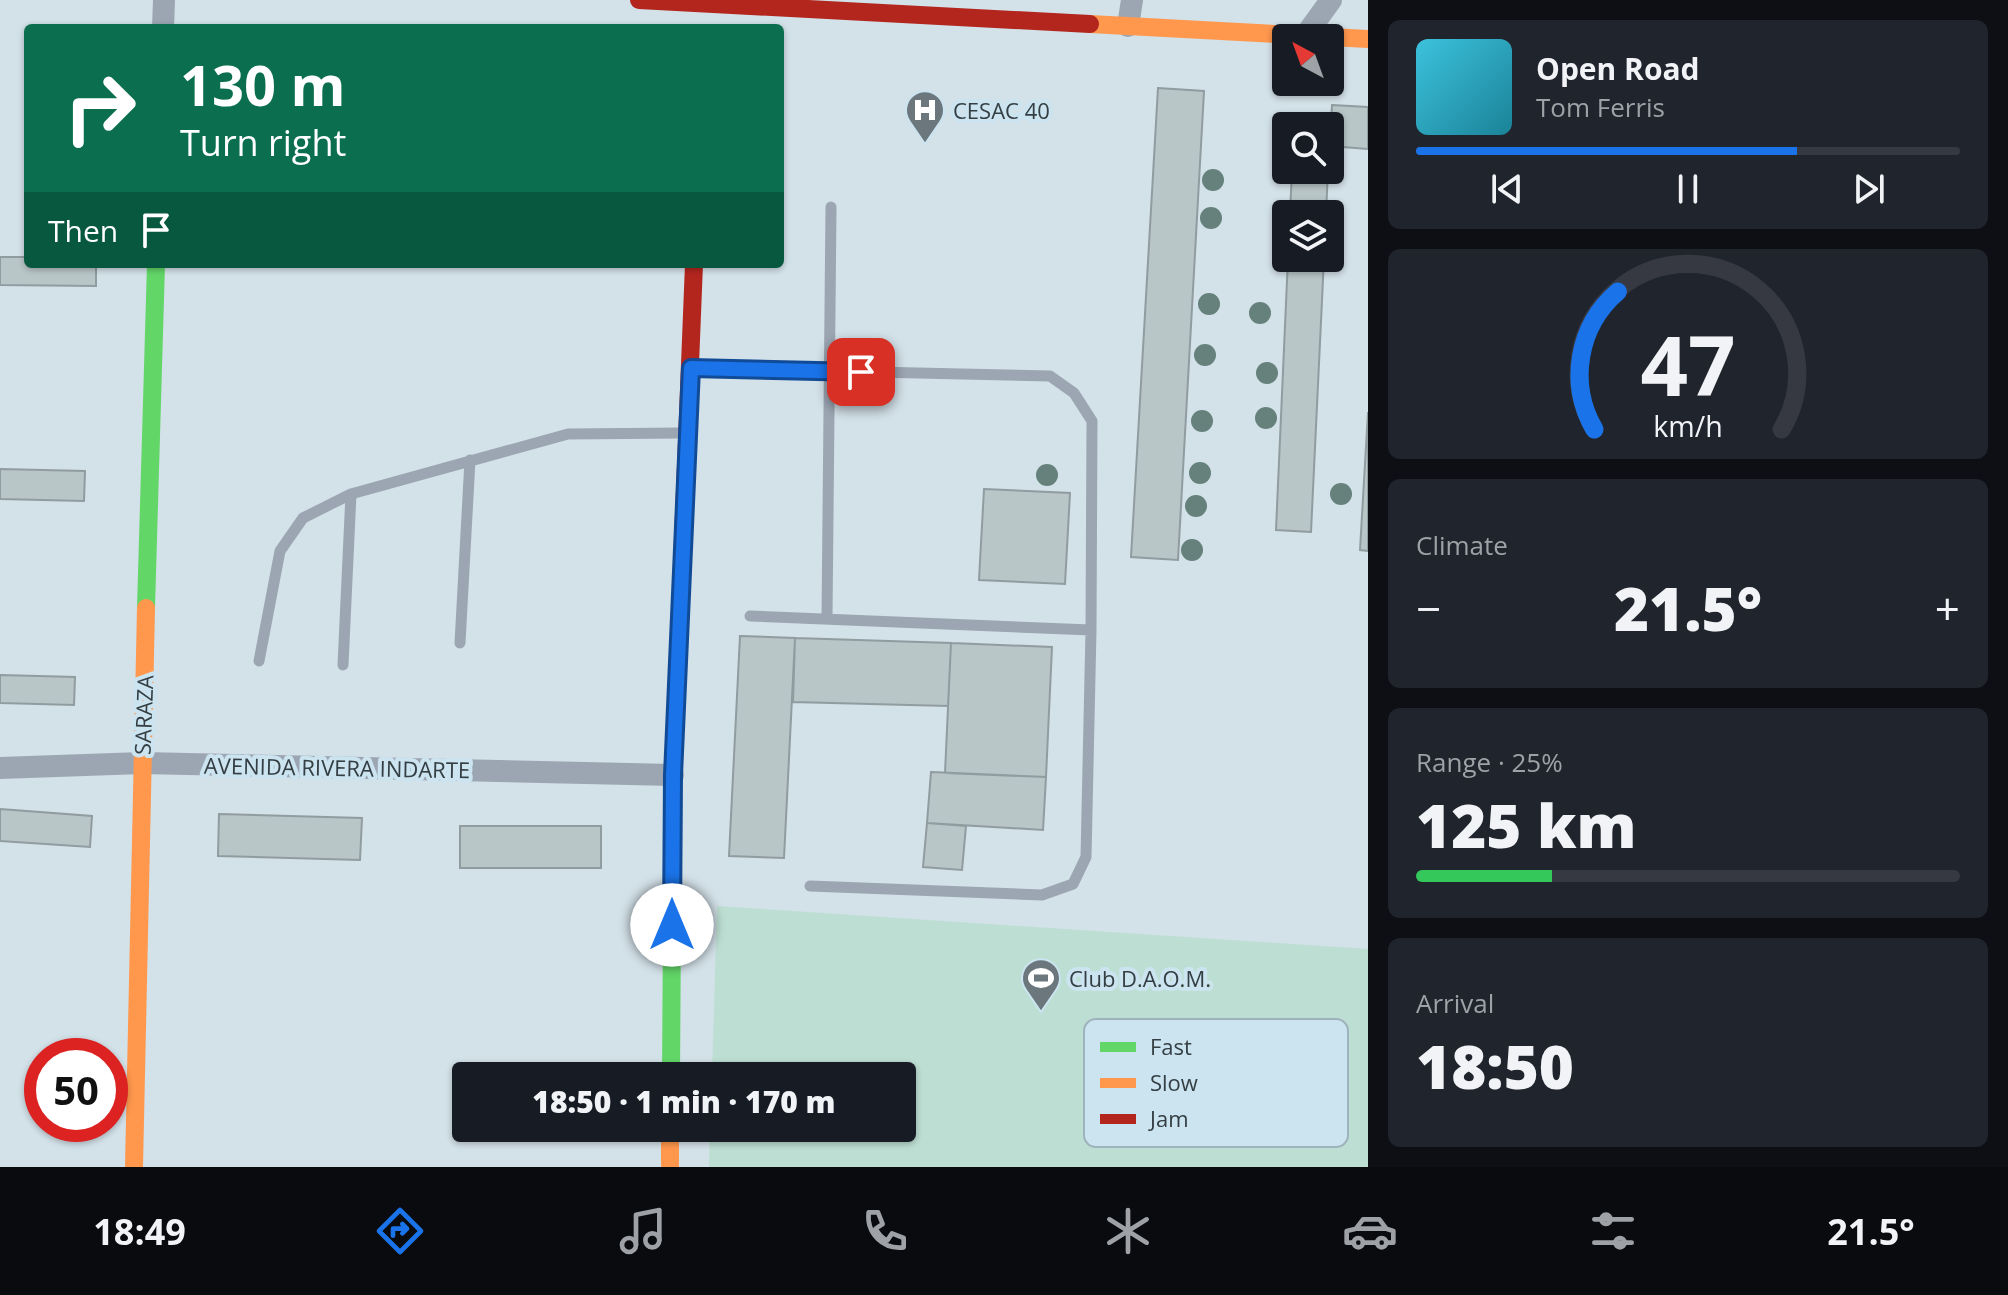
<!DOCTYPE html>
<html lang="en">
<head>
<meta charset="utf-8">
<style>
  :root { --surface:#171b24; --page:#20242c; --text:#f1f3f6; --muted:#9ea1a6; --line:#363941; --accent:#1a73e8 }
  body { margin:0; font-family:"Open Sans",sans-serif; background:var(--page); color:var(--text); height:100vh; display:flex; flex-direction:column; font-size:30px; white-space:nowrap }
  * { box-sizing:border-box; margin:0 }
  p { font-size:26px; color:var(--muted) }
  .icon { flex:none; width:44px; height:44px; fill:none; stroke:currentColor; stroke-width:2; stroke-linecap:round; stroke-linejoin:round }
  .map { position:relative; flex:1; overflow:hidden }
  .sheet { display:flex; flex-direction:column; gap:20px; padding:20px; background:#0d0f14; width:640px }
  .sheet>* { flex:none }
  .top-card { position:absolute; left:24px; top:24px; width:760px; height:244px; border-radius:8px; box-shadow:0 2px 6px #0004; background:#0b6e4f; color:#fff; overflow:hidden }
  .needle { width:52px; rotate:319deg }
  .tools { position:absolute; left:1272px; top:24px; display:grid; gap:16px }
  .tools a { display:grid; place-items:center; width:72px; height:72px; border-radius:8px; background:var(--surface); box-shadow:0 2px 6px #0004; font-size:40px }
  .speed { position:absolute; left:24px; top:1038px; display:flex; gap:16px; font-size:40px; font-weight:700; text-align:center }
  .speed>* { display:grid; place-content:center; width:104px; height:104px; border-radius:50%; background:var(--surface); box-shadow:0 2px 6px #0004; line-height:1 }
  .speed .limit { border:12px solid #d22; background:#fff; color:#111 }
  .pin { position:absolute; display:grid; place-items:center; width:68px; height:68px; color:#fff; margin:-34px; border-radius:16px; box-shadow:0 4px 12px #0006 }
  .me { position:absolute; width:88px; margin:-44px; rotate:0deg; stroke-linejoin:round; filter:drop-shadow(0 0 6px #0008) }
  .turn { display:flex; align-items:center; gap:28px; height:168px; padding:0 24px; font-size:36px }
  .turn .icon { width:104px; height:104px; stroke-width:2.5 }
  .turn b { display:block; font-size:56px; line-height:68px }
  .then { display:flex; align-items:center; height:76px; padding:0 24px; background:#0003; gap:16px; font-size:30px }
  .big { font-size:60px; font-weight:800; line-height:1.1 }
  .sheet .widget { flex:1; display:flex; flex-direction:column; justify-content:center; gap:12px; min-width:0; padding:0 28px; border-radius:12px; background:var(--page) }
  .sheet .dial { align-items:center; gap:0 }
  .dial svg { height:208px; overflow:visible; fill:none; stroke:var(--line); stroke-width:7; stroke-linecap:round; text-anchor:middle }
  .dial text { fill:var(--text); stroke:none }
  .song { display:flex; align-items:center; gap:24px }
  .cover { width:96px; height:96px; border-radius:12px; background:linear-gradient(135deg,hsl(190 70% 55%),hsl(190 70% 35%)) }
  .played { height:8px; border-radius:4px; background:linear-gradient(90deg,var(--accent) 70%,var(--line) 70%) }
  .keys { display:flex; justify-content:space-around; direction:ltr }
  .heat { display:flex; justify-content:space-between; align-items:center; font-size:44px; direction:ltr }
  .charge { height:12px; border-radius:6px; background:linear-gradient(90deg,#34c759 25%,var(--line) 0) }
  .trip { position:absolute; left:452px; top:1062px; width:464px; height:80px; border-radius:8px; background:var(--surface); box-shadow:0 2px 6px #0004; font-weight:800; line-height:80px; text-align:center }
  .menu { display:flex; height:128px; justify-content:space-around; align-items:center; background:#090b0e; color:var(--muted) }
  .menu .icon { width:56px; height:56px }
  .menu .on { color:var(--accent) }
  .menu b { font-size:36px; color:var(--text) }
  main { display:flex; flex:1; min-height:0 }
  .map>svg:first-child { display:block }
</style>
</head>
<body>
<main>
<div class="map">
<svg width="1368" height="1167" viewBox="0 0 1368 1167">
  <rect width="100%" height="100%" fill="#d3e1e8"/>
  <path fill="#bdded2" d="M717,906L1368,949V1167H709L710,1128H902V1076H712Z"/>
  <path fill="#b9c6c8" stroke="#909c9f" stroke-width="2" d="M1158,88L1204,91L1178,560L1131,557Z
    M1332,105L1368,107V149L1330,146Z
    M1292,170H1328L1326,214H1290Z
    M0,257H28V264H96V286L0,285Z
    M1288,258H1324L1311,532L1276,530Z
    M1368,412V551L1360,550Z
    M0,469L85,471L84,501L0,499Z
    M984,489L1070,493L1065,584L979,580Z
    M740,636L795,638L784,858L729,856Z
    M795,638L951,643L948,706L793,702Z
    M951,643L1052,647L1046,777L945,773Z
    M0,675L75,677L74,705L0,703Z
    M931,772L1046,777L1043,830L927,823Z
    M0,809L92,816L90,847L0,841Z
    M219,814L362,818L360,860L218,856Z
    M927,823L966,826L962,870L923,867Z
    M460,826H601V868H460Z"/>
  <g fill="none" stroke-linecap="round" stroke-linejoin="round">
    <path stroke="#9ca6b3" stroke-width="11" d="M691,368L1050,376L1074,393L1092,421L1091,630L1086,857L1073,884L1042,895L810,886
      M750,616L1091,630
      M827,618L831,207
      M460,643L470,460
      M259,661L280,551L303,518L351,494L568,434L683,433
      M343,665L351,494"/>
    <path stroke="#9ca6b3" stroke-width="22" d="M1128,26L1132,0
      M163,28L164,0
      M1305,36L1331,0
      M0,768L142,763L673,775"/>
    <path stroke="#63d668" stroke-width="18" d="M146,608L156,264
      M671,1076L673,775L681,590"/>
    <path stroke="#ff974d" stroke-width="18" d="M1090,24L1368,39
      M670,1128V1167
      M134,1167L146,608"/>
    <path stroke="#b3261e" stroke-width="18" d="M639,0L1090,24
      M681,590L694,264"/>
  </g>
  <g fill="#66807b">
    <circle cx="1213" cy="180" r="11"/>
    <circle cx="1211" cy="218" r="11"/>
    <circle cx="1209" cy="304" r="11"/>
    <circle cx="1260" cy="313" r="11"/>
    <circle cx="1205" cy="355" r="11"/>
    <circle cx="1267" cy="373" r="11"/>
    <circle cx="1266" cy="418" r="11"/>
    <circle cx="1202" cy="421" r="11"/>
    <circle cx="1200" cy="473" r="11"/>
    <circle cx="1047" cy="475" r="11"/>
    <circle cx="1341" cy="494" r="11"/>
    <circle cx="1196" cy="506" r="11"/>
    <circle cx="1192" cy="550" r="11"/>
  </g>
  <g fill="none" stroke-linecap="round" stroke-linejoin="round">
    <g stroke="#114b97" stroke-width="20">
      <path id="route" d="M672,925L673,775L691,368L861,372"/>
    </g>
    <use href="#route" stroke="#1a73e8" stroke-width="14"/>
  </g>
  <defs>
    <g id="hospital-pin" transform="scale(2)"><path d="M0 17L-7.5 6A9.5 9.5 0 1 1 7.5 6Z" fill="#6c777d" stroke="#cbe4f0"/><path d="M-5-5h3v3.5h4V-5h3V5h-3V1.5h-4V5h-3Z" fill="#fff"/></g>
    <g id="stadium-pin" transform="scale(2)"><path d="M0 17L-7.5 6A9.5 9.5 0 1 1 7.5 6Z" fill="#6c777d" stroke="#cbe4f0"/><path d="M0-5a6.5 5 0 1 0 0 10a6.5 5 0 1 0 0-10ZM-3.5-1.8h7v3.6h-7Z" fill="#fff"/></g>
  </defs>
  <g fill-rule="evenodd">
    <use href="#hospital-pin" x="925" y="110"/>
    <use href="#stadium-pin" x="1041" y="978"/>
  </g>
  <g text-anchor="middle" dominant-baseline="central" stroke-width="8" stroke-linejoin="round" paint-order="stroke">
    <g font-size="22" fill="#343e43" stroke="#cbe4f0" text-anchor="start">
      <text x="953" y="110">CESAC 40</text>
      <text x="1069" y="978">Club D.A.O.M.</text>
    </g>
    <g font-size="22" fill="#343e43" stroke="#cbe4f0">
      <text transform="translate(143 715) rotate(-88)">SARAZA</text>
      <text transform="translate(337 767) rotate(1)">AVENIDA RIVERA INDARTE</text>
    </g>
  </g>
  <rect x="1084" y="1019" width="264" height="128" rx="12" fill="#cbe4f0" stroke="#9eb2bc" stroke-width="2"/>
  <rect x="1100" y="1042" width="36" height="10" fill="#63d668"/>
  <rect x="1100" y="1078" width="36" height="10" fill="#ff974d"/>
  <rect x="1100" y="1114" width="36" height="10" fill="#b3261e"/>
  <g font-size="22" fill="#343e43">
    <text x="1150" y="1055">Fast</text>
    <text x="1150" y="1091">Slow</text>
    <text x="1150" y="1127">Jam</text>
  </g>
</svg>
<div class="tools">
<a><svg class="needle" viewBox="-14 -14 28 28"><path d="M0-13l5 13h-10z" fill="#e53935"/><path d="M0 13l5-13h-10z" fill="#9ea1a6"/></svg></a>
<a><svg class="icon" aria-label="search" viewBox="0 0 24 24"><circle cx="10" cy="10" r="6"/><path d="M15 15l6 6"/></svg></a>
<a><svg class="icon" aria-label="layers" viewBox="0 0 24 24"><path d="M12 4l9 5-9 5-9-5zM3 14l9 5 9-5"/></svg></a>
</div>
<div class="speed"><div class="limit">50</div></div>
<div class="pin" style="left:861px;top:372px;background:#d93025"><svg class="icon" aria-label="arrive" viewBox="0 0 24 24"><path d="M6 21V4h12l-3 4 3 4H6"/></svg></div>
<svg class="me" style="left:672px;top:925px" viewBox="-20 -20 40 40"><circle r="19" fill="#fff"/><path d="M0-13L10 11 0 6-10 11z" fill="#1a73e8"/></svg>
<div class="trip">18:50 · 1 min · 170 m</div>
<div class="top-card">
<div class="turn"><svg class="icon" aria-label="right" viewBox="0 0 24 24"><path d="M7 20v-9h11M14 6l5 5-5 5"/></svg><div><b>130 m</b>Turn right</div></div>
<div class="then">Then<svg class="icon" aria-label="arrive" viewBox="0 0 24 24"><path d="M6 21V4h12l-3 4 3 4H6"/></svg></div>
</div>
</div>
<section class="sheet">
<div class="widget">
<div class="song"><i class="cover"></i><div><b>Open Road</b><p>Tom Ferris</p></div></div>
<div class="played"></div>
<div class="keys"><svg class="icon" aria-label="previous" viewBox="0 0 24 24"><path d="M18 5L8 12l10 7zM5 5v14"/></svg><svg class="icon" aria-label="pause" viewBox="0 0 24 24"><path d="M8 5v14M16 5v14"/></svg><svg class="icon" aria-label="next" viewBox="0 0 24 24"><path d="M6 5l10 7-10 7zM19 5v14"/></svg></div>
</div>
<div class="widget dial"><svg viewBox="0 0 100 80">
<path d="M14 69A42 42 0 1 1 86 69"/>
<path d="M14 69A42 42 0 0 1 23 16" stroke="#1a73e8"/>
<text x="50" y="56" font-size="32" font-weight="700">47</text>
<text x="50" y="72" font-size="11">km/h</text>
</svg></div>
<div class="widget"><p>Climate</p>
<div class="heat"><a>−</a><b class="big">21.5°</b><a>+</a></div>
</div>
<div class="widget"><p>Range · 25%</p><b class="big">125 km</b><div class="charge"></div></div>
<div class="widget"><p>Arrival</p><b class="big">18:50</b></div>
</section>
</main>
<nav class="menu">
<b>18:49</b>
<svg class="icon on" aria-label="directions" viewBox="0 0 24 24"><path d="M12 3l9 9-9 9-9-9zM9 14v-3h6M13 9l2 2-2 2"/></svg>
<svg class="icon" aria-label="music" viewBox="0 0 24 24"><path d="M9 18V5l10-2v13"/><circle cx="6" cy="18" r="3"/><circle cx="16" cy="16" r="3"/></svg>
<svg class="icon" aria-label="phone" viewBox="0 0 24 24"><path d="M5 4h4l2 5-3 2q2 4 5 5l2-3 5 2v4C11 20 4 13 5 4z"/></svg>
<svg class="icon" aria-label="climate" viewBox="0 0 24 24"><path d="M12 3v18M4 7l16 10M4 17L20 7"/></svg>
<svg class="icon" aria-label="car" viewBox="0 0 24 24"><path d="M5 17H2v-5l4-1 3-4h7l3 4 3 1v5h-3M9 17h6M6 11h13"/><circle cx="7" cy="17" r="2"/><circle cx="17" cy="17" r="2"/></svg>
<svg class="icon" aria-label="filters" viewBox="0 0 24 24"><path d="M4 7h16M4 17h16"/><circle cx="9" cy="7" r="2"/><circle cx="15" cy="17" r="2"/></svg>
<b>21.5°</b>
</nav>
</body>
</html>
